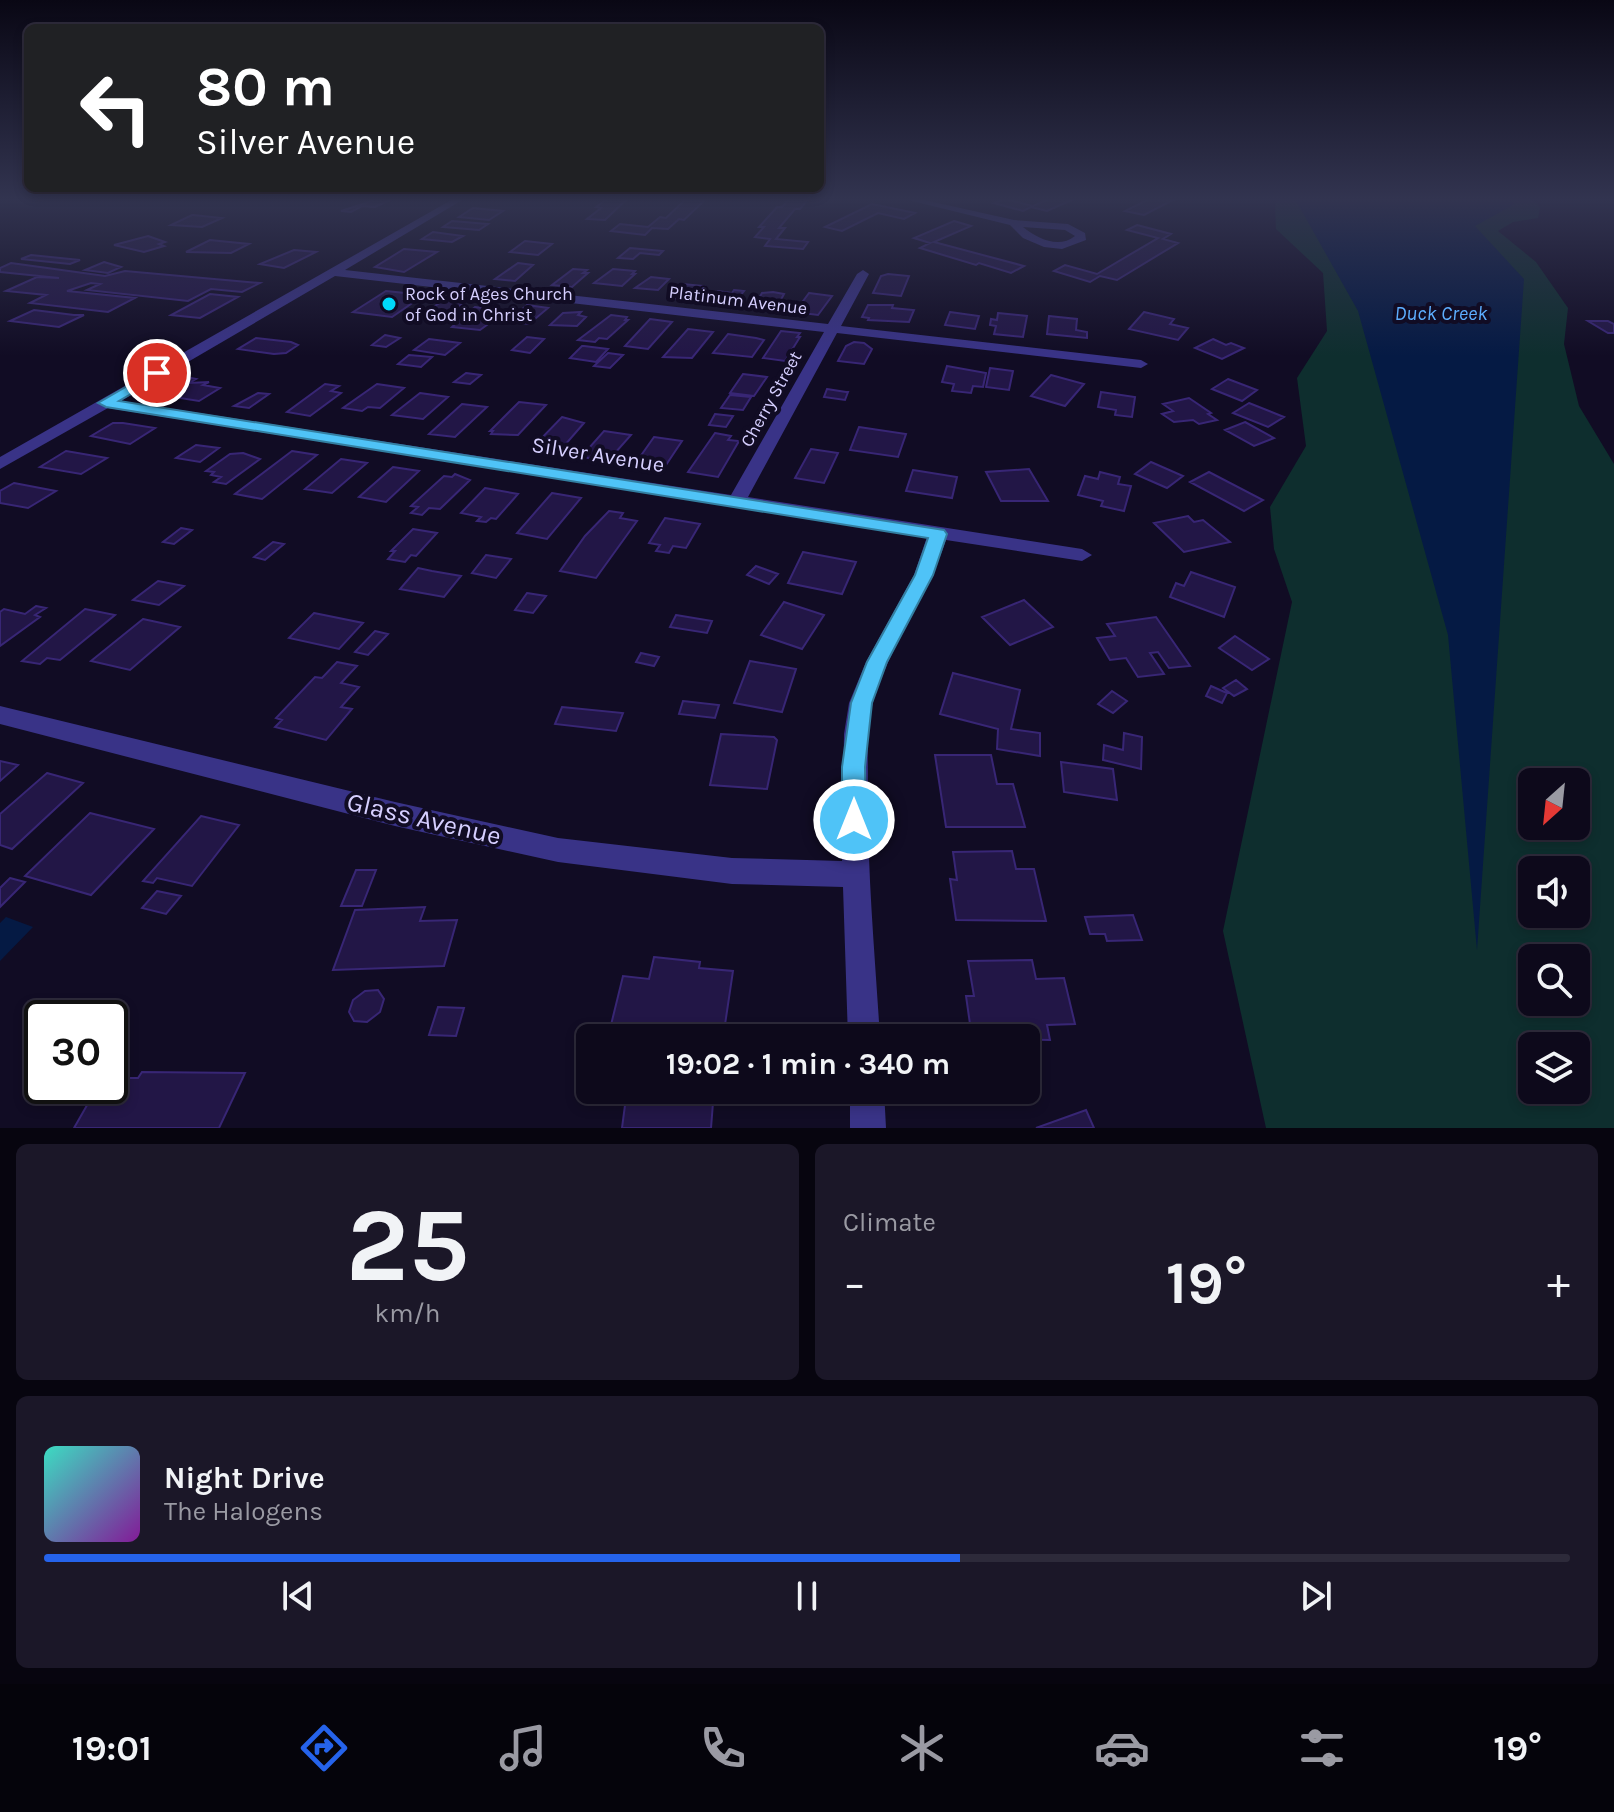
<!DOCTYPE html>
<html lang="en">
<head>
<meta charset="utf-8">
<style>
  :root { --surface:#0d091b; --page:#1b1728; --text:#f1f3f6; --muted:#9a9aa3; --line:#2d2a3a; --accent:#2563eb }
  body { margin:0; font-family:Karla,sans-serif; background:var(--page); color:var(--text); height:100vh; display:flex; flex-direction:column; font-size:30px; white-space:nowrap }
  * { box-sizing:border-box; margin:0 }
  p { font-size:26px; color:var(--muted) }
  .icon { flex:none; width:44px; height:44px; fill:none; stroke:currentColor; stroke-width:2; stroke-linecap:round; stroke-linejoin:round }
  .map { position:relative; height:1128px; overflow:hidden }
  .drawer { display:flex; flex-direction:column; gap:16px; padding:16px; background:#07050f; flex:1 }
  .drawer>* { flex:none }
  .guide { position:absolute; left:24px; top:24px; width:800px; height:168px; border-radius:12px; box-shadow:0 4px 12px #0003,0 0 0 2px var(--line); background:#202124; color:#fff; overflow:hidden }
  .needle { width:52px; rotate:207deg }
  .controls { position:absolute; left:1518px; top:768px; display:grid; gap:16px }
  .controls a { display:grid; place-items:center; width:72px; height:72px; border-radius:12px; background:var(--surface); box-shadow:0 4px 12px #0003,0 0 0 2px var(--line); font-size:40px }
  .speed { position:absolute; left:24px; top:1000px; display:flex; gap:16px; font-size:40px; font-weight:700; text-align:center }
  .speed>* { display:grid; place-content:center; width:104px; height:104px; border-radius:50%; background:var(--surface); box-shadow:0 4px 12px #0003,0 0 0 2px var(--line); line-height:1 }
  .speed .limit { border:4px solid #111; border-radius:12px; background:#fff; color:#111 }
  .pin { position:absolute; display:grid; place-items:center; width:68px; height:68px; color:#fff; margin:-34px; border:4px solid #fff; border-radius:50%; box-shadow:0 2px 8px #0007 }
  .me { position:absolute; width:88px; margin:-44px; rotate:0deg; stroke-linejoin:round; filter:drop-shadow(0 0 6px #0008) }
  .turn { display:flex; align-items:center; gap:28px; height:168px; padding:0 40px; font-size:36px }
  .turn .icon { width:104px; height:104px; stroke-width:2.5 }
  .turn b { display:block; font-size:56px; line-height:68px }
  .big { font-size:60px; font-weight:700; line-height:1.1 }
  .drawer .card { flex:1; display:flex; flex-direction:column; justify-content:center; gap:12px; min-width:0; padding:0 28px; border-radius:12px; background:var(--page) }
  .drawer .dial { align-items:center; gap:0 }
  .dial b { font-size:104px; line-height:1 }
  .song { display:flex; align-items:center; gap:24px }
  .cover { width:96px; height:96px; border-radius:12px; background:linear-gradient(135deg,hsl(170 70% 55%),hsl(290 70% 35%)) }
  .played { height:8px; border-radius:4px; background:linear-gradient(90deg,var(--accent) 60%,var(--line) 60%) }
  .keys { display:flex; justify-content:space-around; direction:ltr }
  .heat { display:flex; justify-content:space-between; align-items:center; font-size:44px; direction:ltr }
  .drawer .tiles { flex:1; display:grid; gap:16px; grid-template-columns:1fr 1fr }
  .card:last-child { grid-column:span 2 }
  .trip { position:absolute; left:576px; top:1024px; width:464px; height:80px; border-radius:12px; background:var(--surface); box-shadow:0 4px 12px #0003,0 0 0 2px var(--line); font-weight:700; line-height:80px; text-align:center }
  .dock { display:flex; height:128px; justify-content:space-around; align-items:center; background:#05040b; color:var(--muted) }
  .dock .icon { width:56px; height:56px }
  .dock .on { color:var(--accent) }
  .dock b { font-size:36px; color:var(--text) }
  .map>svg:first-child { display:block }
</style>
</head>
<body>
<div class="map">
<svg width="1614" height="1128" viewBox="0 0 1614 1128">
  <rect width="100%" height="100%" fill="#110c24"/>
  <path fill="#0e2e2e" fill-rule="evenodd" d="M1279,199H1532L1540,207L1538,218L1513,222L1498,231L1536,262L1568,308L1564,344L1579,406L1614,464V1128H1266L1223,931L1292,602L1274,549L1270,507L1306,446L1297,378L1327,331L1323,273L1276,229L1275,205ZM1532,782H1576V826H1532ZM1532,870H1576V914H1532ZM1532,958H1576V1002H1532ZM1532,1046H1576V1090H1532Z"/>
  <path fill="#051a44" d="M1295,199H1508L1515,204L1475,226L1524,279L1477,950L1448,635L1358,311Z
    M6,917L33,927L0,961V923Z"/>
  <path fill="#221646" stroke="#382675" stroke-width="2" d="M392,199L375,207L362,206L351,212L341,211L369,202L372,199Z
    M607,199H627L605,220L587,219L601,208L596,207Z
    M681,199L705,200L684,220L679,219L668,229L652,228L645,235L611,231L620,224L648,227L660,217L666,218L686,199Z
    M789,199H808L800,209H795L779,228H785L776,239L808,242L803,249L765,246L770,239L755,237L764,227H759L777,207H782Z
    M1005,199L1033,206L1049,199H1074L1047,211L1031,207L1023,211L994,203Z
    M1149,199L1173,200L1144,215L1125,211Z
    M872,204L915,213L904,219L878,213L842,231L825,227Z
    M473,208L503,211L489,220L459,217Z
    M192,215H193L222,218L202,227L171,225Z
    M452,221L488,224L479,230L443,227Z
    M954,221L971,226L934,242L1024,266L1011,273L979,263L976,265L920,248L930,243L914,238Z
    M1137,225L1171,234L1163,239L1178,243L1117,280L1100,276L1090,282L1054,271L1065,265L1097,274L1158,238L1127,230Z
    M433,232L463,236L452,242L422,239Z
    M148,236L165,242L159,244L164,246L144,252L114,245Z
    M210,240L249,244L231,253L186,252Z
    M525,241L552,244L538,255L510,252Z
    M630,248L663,251L659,255L640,253L633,259L618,258Z
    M404,249L437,252L404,272L375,267Z
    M294,250L316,252L284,268L260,264Z
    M31,255L80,260L70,264L21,259Z
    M104,262L121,267L108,273L85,270Z
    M11,263L105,276L125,271L260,283L242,292L211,289L188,301L87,290L100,284L91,283L67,291L135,298L108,312L30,303L46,295L6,291L37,277L59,278L0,272V268Z
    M518,263L533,265L515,281L495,279Z
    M573,269L587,270L583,273H588L572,287L552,285Z
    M613,269L635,271L632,274H635L622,286L594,283Z
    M888,274L909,276L901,296L873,293L881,276Z
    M651,277L669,279L658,290L635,288Z
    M682,284L704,286L692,300L670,298Z
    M734,290L744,291L735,302L710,300L718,291L732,293Z
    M386,291L424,295L392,317L353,312Z
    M773,292L784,294L777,307L773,310L754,307L762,293Z
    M809,293L832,296L818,315L795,312Z
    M210,294L238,297L200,318L171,315Z
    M450,296L470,298L447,315L426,312Z
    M527,305L548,308L529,324L508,321Z
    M868,305H893L892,308L914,310L909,322L868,320L869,318L862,317Z
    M475,307L506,311L480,330L452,327Z
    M34,310L74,315H84L59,327L10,321Z
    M581,312L578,315L586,317L577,326L550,325L563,313Z
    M950,312L979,316L975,329L945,325Z
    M1144,312L1174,319L1170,324L1188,328L1178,340L1129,329Z
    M998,313L1027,316L1023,337L994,334L996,326L990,325L991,319L997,320Z
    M611,315L627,317L625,320H628L607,339L599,338L595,342L578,340Z
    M1049,316L1077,319L1076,330L1087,332V338L1047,334Z
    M650,319L672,322L648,349L625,346Z
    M1588,321H1608L1614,324V333H1608Z
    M688,329L713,332L692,358L663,357Z
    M781,331L800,333L797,337H800L785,361L763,358Z
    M728,334L756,338L764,340L752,357L713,353Z
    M385,335L400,338L386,347L372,345Z
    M527,337L544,339L530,353L512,350Z
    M256,338L291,342L298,345L286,353L274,354L238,349Z
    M429,339L460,343L445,355L414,350Z
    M1213,339L1226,345L1231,343L1244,348L1222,359L1195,348Z
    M854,342L864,343L872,349L864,364L838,361L846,346Z
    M582,346H584L608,349L596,362L570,358Z
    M608,353L623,355L610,368L594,366Z
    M409,355L432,357L421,367L398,364Z
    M947,366L986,373L983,387L973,386L971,393L952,391L954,384L942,382Z
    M990,368L1013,371L1009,390L986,387Z
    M466,373L481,375L470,384L454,382Z
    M743,374L767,377L754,396L730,393Z
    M1051,375L1084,384L1065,406L1031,396Z
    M191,378L196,379L189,383L209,382L203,385L220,388L199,401L161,395Z
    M1228,379L1257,390L1242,401L1212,389Z
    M325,384L339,386L331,391L341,393L310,416L287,412Z
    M377,384L404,388L380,408L368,407L362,411L343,408Z
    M827,389L846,392H848L845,400L824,397Z
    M1101,392L1135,397L1132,417L1115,415L1116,410L1098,407Z
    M258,393L269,394L249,408L234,406Z
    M420,393L448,397L423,419L392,415Z
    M730,395L751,397L743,410L721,408Z
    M1189,398L1211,413L1208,414L1217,420L1199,424L1193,420L1174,422L1162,414L1173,411L1163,404Z
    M519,402L546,405L518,435L491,434L493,431H490Z
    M1249,403L1284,417L1268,427L1233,413Z
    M462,404L487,407L455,437L429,434Z
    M715,414L733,416L726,427L709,425Z
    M562,417L584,423L558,453L531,449Z
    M1245,422L1274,438L1254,446L1225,430Z
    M113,423H123L155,428L130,444L91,436Z
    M859,427L906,434L898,457L850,450Z
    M604,431L631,435L608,461L581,457Z
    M715,433L731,436L728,440L739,441L718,477L688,472Z
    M654,437L682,441L664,468L635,464Z
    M196,445L219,448L200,462L176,458Z
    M811,449L838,453L824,483L795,478Z
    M66,451L107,458L81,474L40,467Z
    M292,451L317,455L262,499L235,494Z
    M243,453L260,459L226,484L214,482L221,477L211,475L214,472L206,471L230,454Z
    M341,459L367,463L332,493L305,489Z
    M1151,462L1183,476L1167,488L1135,474Z
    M393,467L419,471L386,502L359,497Z
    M1029,469L1048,501H1001L986,472Z
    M913,470L957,477L952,498L906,491Z
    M1100,472L1120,477L1118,484L1131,486L1124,511L1101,506L1103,501L1078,495L1085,476L1098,479Z
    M1209,472L1263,500L1244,511L1190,482Z
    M455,474L470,480L440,509L429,508L422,515L411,513L418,507L411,506L444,476L452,477Z
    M14,483L56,491L28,508L0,503V491Z
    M485,488L518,494L496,519L491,518L486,522L477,521L481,517L461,513Z
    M552,493L581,498L547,539L517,533Z
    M609,511L623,513L620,518L637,521L596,578L560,571L585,536Z
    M1188,516L1194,522L1203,520L1230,542L1184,552L1154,523Z
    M665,518L700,524L686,548L673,546L669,553L656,551L660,545L649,543Z
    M181,528L192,530L174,544L163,542Z
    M413,529L437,533L416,556L411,555L405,562L388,559L395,551H391Z
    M273,542L284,544L265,560L254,557Z
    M803,552L856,562L842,594L788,583Z
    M486,555L511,559L496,578L472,573Z
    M756,566L778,574L769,584L747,575Z
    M418,568L432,571L461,576L444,597L400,589Z
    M1191,572L1235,587L1224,617L1170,597L1176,583L1184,586Z
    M158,581L184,586L159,605L133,600Z
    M527,593L546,596L533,613L515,610Z
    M1024,600L1053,627L1010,645L982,617Z
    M784,602L824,615L802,649L761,635Z
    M36,606L46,608L35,615L40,617L0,646V612L4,609L25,614Z
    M85,609L115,615L60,660L47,658L40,664L22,661Z
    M314,613L363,623L339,649L289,638Z
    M676,615L712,621L707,633L670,627Z
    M1156,617L1190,666L1169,668L1158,652L1150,653L1164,674L1138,677L1126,658L1110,660L1097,638L1115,636L1107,624Z
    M143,619L180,627L130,670L91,661Z
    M375,631L388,634L368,655L355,652Z
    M1235,636L1269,659L1252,670L1219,648Z
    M641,653L659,657L654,666L636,662Z
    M750,661L796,669L782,712L734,703Z
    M337,662L357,666L341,683L359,687L341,707L352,709L326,740L275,727L282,720L276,718L315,677L322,678Z
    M953,673L1020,690L1011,729L1040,733V756L997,749L998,729L940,714Z
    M1236,680L1247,689L1234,696L1223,688Z
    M1211,686L1227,693L1222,703L1206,696Z
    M1112,691L1127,701L1113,713L1098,704Z
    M683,701L719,705L715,718L679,714Z
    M562,707L623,713L616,731L555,724Z
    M1124,733L1142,737L1141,769L1103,760L1104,745L1123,750Z
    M721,734L774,737L777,740L767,789L710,785Z
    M935,755H991L997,784H1013L1025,827H946Z
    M0,761L18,765L0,781Z
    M1061,762L1113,769L1117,800L1064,792Z
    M47,773L83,783L12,849L0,845V814Z
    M90,813L154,829L91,895L25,876Z
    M201,816L239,825L192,886L157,878L153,883L143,881Z
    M1012,851L1016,869H1034L1046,921L956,920L950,879L957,880L953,852Z
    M356,870H376L362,906H341Z
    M10,878L25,882L0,907V888Z
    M157,891L181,896L166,914L142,908Z
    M425,907L420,921L457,920L444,966L333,970L355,910Z
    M1133,915L1142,940L1107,941L1105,934H1090L1085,917Z
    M654,957L700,962L699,968L733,971L723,1038L610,1029L623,976L649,979Z
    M1032,960L1036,979L1064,978L1075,1024L1047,1025L1050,1040L972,1038L966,996H974L968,961Z
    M378,990L384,999L380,1012L367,1022L354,1021L349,1012L353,1000L365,991Z
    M438,1007L464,1008L456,1036L429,1035Z
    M142,1072L245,1073L219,1128H74L98,1086H110V1078H138Z
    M627,1090H714L711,1128H622Z
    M1086,1110L1094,1128H1036Z"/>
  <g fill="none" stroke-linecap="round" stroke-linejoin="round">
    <path fill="#393387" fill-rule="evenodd" d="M453,199H464L345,270L828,324L857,274L863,270L869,274L841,326L1141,360L1148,364L1141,368L837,333L748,497L1082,549L1092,555L1082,561L946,540C927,596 890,645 873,702C866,729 868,759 868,787C867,871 875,955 880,1038H848L843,887L732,884L558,862L395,826L0,724V706L395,802L558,838L732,858L842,861L844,734L849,703L866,662L914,575L927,537L108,408L0,469V457ZM335,276L824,332L731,495L121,401Z
      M904,199H920L1014,220L1068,224L1085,233L1086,240L1062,249L1044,247L1023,238L1010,225ZM1023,227L1065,230L1075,236C1059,249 1038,239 1023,227Z
      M850,1090H884L886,1128H850Z"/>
  </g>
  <linearGradient id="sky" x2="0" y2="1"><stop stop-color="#090714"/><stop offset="0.56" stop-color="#323450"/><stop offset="1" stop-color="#323450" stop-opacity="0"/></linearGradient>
  <rect width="1614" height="356" fill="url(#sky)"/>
  <path fill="#4fc3f7" stroke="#337fa1" stroke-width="2" d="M157,369L162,370V376L119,401L944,530L947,534L933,575L887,662L872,703L865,767L866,820L862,828L854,831L845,828L842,820V767L851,703L867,662L915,575L928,538L106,407L98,403Z"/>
  <circle fill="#00d8fa" stroke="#110c24" stroke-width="3" cx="389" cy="304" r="8"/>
  <g text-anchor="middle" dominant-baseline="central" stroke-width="8" stroke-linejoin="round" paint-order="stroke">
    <g font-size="18" fill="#d6cfff" stroke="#110c24" text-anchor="start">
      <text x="405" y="294">Rock of Ages Church<tspan x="405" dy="21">of God in Christ</tspan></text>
    </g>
    <g font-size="18" fill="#d6cfff" stroke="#110c24">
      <text transform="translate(738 300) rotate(7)">Platinum Avenue</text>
      <text transform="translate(771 399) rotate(-61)">Cherry Street</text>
    </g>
    <g font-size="20" font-style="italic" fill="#5daeff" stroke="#110c24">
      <text x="1441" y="313">Duck Creek</text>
    </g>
    <g font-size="22" fill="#d6cfff" stroke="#110c24">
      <text transform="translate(598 455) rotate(9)">Silver Avenue</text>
    </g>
    <g font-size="26" fill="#d6cfff" stroke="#110c24">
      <text transform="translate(424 819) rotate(13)">Glass Avenue</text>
    </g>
  </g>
</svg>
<div class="controls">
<a><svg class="needle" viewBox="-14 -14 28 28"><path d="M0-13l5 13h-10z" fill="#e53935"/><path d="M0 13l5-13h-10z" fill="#9a9aa3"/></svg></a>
<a><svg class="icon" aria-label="sound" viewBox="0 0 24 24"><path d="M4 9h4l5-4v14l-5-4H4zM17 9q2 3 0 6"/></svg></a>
<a><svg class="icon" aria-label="search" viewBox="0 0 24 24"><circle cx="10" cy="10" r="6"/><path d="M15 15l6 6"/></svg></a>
<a><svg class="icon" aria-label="layers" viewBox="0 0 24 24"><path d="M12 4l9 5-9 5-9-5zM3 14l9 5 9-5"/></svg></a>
</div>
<div class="speed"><div class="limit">30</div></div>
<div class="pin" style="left:157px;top:373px;background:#d93025"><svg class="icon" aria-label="arrive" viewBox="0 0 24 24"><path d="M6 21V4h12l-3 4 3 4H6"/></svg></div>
<svg class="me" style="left:854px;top:820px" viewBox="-20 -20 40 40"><circle r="17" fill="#4fc3f7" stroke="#fff" stroke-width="3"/><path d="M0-11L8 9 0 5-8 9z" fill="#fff"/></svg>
<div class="trip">19:02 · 1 min · 340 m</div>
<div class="guide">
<div class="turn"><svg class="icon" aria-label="left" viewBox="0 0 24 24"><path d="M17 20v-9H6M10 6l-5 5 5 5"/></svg><div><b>80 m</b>Silver Avenue</div></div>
</div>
</div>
<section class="drawer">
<div class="tiles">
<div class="card dial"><b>25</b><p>km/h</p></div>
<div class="card"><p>Climate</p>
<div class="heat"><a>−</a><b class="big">19°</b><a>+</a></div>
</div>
<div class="card">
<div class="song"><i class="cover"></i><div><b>Night Drive</b><p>The Halogens</p></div></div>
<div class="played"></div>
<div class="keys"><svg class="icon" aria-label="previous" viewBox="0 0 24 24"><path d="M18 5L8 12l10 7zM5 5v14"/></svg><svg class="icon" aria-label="pause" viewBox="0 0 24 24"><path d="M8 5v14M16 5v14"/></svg><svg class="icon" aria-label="next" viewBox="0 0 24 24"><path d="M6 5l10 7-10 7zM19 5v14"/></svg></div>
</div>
</div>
</section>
<nav class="dock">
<b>19:01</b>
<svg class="icon on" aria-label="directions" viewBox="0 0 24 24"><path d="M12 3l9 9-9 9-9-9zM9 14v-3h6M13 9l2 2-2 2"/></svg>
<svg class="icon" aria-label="music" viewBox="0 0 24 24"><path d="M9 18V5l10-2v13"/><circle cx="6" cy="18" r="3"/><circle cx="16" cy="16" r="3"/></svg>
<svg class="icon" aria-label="phone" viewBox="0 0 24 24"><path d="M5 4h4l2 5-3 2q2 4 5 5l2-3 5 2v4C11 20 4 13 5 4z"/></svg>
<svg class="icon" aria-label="climate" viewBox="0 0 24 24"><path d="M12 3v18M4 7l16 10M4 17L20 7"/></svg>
<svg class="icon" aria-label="car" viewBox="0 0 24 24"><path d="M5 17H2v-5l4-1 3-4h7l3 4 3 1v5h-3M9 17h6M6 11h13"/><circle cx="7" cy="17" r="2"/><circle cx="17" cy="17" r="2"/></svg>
<svg class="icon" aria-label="filters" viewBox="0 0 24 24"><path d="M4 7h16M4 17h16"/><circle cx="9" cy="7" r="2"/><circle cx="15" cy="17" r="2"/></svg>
<b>19°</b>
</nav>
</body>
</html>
